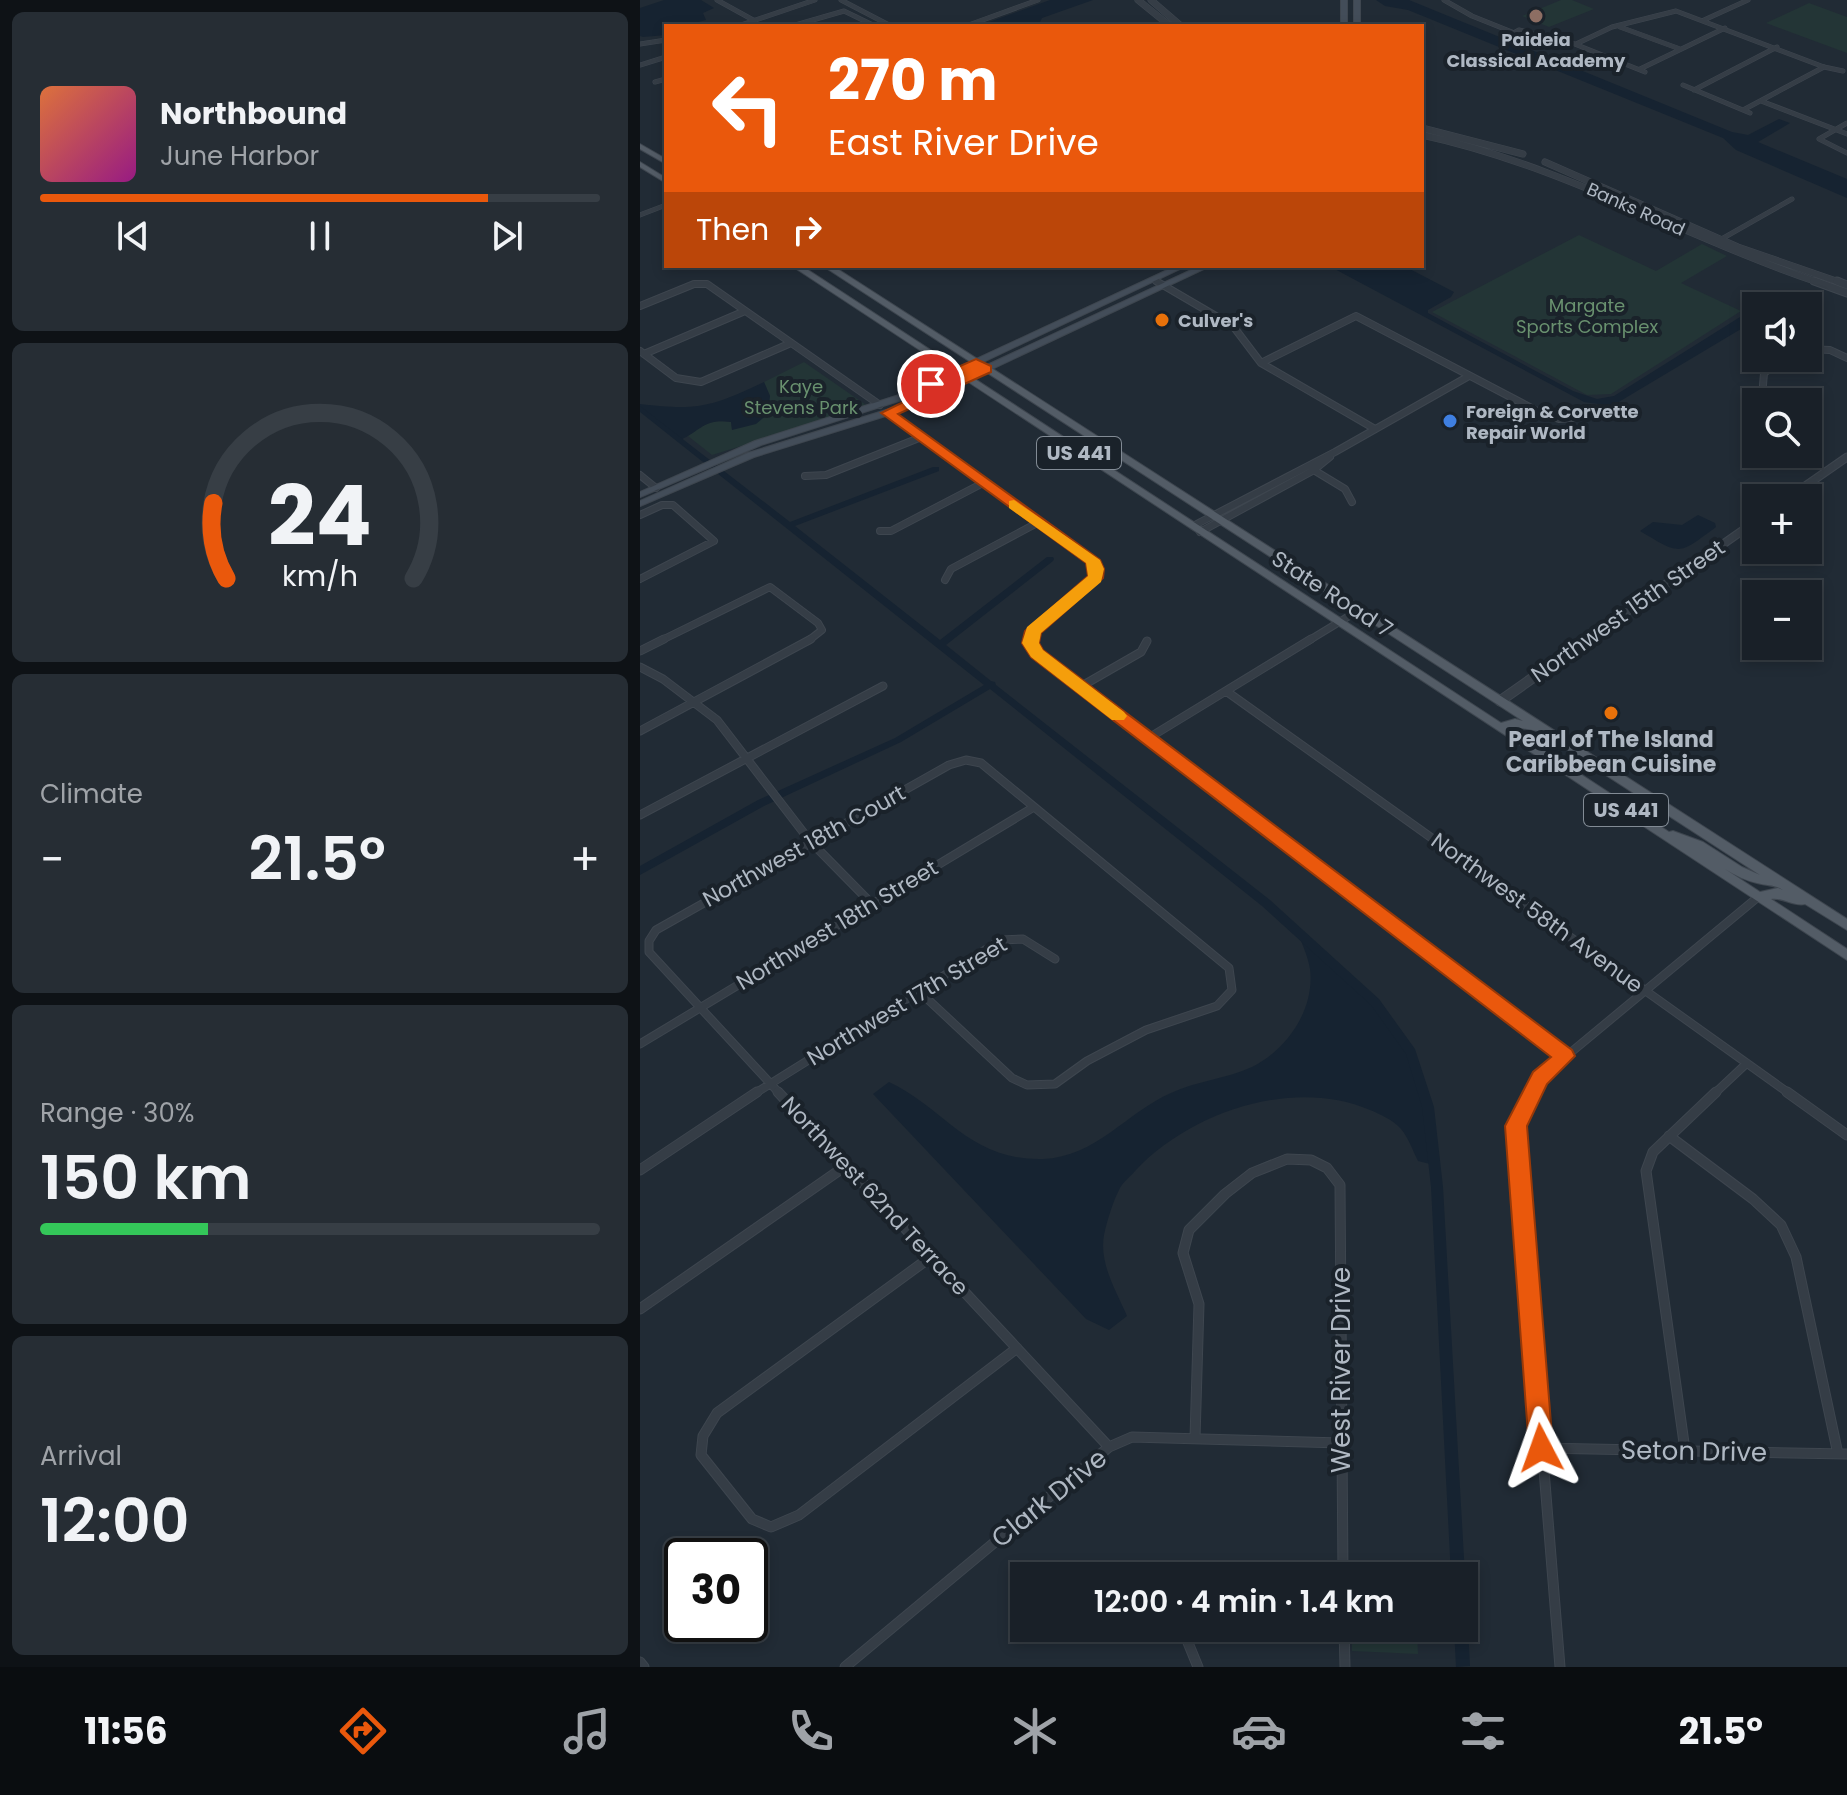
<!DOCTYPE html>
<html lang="en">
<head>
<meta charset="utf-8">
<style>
  :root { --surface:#192028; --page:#262d34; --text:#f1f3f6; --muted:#9fa3a8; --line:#373e45; --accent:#ea580c }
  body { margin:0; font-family:Poppins,sans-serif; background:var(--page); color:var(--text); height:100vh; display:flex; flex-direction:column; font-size:30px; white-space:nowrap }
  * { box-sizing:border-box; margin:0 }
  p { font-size:26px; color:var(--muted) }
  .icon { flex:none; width:44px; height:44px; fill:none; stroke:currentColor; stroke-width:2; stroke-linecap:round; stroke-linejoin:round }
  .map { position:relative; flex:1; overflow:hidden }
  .details { display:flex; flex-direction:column; gap:12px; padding:12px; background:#0e1216; width:640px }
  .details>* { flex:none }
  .top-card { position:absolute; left:24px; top:24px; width:760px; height:244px; border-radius:0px; box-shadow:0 4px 12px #0003,0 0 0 2px var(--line); background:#ea580c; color:#fff; overflow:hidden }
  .controls { position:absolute; left:1102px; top:292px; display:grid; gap:16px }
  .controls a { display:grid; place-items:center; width:80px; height:80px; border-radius:0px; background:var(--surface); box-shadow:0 4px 12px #0003,0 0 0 2px var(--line); font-size:40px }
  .speed { position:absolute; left:24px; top:1538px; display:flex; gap:16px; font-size:40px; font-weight:700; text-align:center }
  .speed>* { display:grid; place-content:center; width:104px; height:104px; border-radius:50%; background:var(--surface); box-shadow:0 4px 12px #0003,0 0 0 2px var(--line); line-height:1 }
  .speed .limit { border:4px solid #111; border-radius:12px; background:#fff; color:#111 }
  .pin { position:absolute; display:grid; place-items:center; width:68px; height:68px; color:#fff; margin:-34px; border:4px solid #fff; border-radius:50%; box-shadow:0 2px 8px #0007 }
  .me { position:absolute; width:88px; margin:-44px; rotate:356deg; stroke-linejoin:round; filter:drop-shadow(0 0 6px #0008) }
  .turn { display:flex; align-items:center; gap:28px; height:168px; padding:0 32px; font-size:36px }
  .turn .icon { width:104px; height:104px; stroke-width:2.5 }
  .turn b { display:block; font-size:56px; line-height:68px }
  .then { display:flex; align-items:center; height:76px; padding:0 32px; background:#0003; gap:16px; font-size:30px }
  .big { font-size:60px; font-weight:600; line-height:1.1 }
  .details .card { flex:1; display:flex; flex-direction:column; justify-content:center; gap:12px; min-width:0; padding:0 28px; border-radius:12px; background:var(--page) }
  .details .dial { align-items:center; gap:0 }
  .dial svg { height:208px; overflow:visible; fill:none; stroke:var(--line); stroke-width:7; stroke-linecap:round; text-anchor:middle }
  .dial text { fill:var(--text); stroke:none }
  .song { display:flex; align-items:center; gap:24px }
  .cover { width:96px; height:96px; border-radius:12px; background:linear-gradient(135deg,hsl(20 70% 55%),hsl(310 70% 35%)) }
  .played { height:8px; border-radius:4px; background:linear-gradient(90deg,var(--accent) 80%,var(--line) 80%) }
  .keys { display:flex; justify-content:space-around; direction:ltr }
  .heat { display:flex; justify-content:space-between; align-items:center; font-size:44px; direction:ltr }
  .charge { height:12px; border-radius:6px; background:linear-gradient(90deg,#34c759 30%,var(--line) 0) }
  .trip { position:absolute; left:370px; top:1562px; width:468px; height:80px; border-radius:0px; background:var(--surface); box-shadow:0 4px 12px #0003,0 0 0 2px var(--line); font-weight:600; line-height:80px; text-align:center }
  .menu { display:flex; height:128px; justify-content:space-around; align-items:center; background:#0a0d10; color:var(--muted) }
  .menu .icon { width:56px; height:56px }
  .menu .selected { color:var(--accent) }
  .menu b { font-size:36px; color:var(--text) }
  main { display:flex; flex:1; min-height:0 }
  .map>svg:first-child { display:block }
</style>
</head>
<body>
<main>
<section class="details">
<div class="card">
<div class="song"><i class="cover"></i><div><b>Northbound</b><p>June Harbor</p></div></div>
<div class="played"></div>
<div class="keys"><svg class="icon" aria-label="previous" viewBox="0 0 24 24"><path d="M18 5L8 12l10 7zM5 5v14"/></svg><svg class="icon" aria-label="pause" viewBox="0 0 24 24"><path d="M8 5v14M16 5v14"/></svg><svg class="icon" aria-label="next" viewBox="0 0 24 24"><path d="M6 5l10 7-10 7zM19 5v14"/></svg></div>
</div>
<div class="card dial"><svg viewBox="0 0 100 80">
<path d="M14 69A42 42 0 1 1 86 69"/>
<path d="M14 69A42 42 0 0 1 9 40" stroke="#ea580c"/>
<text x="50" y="56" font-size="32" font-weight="700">24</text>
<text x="50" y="72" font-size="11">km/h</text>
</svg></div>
<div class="card"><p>Climate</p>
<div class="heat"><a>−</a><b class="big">21.5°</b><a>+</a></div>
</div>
<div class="card"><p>Range · 30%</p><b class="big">150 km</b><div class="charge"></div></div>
<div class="card"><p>Arrival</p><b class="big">12:00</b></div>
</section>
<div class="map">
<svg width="1207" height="1667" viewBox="0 0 1207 1667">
  <rect width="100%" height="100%" fill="#212b35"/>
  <path fill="#233536" d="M921,0H932L954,9L909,27L882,16Z
    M1169,3L1207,17V53L1126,23Z
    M939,235L1016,271L1062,244L1087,256L1041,283L1101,311L971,394L947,395L792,312Z
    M164,362L229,407L72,455L48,436C62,425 72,419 91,422L92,429L130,396L124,382Z
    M712,1628H777L778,1654L712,1651Z"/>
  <path fill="#162331" d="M24,0H61L74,8L63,13L66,20L43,26H26V35L3,37L0,36V8Z
    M410,0H453L402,18L398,26H338Z
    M736,0H769L1092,132L1108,135L1139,119L1150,123L1118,142L1207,179V198L1096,150L1083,138L768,10L745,6Z
    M689,266H764L814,292L811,297L788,310V313L933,391L957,399L974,396L1116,307V320L972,406L944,402Z
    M124,382L130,396L128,414L116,424L92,430L91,422C64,418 61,431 40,440L0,408V404C58,411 71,407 124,382Z
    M1058,515L1075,523L1076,527C1038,555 1042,556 1000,531L1013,522L1042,525Z
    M656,929C698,964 742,1002 769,1051C788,1084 790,1127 794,1165L778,1161C773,1151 768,1137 761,1129C753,1120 740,1114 730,1110C653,1077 551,1112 496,1170C491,1176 483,1182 480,1188C473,1201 467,1221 464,1235C459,1264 476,1290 487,1316L469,1330L446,1319L233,1094L249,1082C305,1108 329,1161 403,1159C456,1157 487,1112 531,1093C556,1081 586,1079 612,1067C647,1050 675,1009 670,969C668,956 661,941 656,929Z"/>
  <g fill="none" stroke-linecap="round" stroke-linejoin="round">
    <path fill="#162331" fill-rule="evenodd" d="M0,406L150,522L293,467H299V471L155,526L300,640L407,557H413L414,559L413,561L306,645L351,681L355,682L356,685L630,900L739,999L775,1049L794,1107L803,1187L825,1576L824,1578V1576H811L791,1187L782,1107L766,1054L731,1005L622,906L350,689L261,742L124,806L0,875V866L118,800L255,738L344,685L0,412Z
      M824,1622L828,1628L830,1666L816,1667L814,1628H824Z"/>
    <g stroke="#3e464f" stroke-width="5">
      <path id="minor-far3" d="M77,0L115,21
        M201,0L251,26
        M804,0L832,16L872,32
        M1064,20L1108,0
        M98,26L175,0
        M152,26L204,11L235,26
        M326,26L398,0
        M980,27L1040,49
        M879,30L888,32L891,36L881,39L870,35Z
        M890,34L912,35L1005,72
        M0,44L26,40
        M936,44L972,27L1036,11L1184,67L1203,71
        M0,65L26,57
        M1000,69L1085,28
        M15,82L26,79
        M1043,85L1110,113
        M1054,90L1137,47
        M1121,101L1207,134
        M1105,109L1184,67
        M1207,123L1179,139L1207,153
        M0,215L26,205
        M1078,241L1152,199
        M514,280L520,283"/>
    </g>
    <g stroke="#3e464f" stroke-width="8">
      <path id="minor-far2" d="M516,281L593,326L621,363L735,429
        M0,306L54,284H67L240,405
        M1168,349L1190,350L1207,358
        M0,351L36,378L61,382L151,343
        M4,354L105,311
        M621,363L716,316L901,413L919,419L933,418
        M1123,385L1124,373L1147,358
        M248,413L452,560L456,569L455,578L393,631L390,641
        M672,469L705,489L712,502
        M0,475L16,488
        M165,476L186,475L279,438
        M0,515L22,505H33L74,541L0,579
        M553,526L695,452L829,376
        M240,531H251L343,483
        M560,532L674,470L690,457
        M305,580L311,569L399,522
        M20,641L130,587L178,623L182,630L168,641
        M668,641L719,610"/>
    </g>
    <g stroke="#3e464f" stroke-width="9">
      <path id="minor-far1" d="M391,639L396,653L925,1056
        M0,651L24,639
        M0,667L23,679L77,720L170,841L231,903
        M440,687L501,652L507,641
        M586,691L1150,1094
        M0,731L171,639
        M507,739L671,639
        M0,815L243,686
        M0,1044L394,807
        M114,1094L361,940L383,939L415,959
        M140,1094L9,952V941L16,930L309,765L326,760L341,763L589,968L592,990L577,1006L506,1030L447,1061L415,1084L387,1085L372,1078L280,992
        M892,1094L900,1078L1118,897
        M1074,1094L1107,1063"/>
    </g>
    <g stroke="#3e464f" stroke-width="11">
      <path id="minor" d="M138,1092L469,1447
        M893,1092L876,1126L920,1667
        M1147,1092L1207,1135
        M1029,1136L1113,1199L1141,1225L1156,1257L1198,1454
        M0,1170L117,1092
        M292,1256L77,1413L63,1436L61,1455L112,1519L131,1527L159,1515L377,1348
        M0,1309L207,1165
        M555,1438L559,1304L543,1253L549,1230L585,1194L612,1173L647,1159L671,1160L687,1168L700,1185L703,1576
        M901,1448L1207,1454
        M1045,1450L1006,1171L1013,1152L1076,1092
        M542,1628L558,1667
        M704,1628L705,1667
        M0,1662L4,1667
        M205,1667L469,1447L492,1437L701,1443"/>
    </g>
    <g stroke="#3e464f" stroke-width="7">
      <path id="tertiary-far2" d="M498,0L530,26
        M511,0L541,26
        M782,128L883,154
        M782,135C922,165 1046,238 1180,283
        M905,162L1098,247L1202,283"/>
    </g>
    <g stroke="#3e464f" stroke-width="9">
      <path id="tertiary-far1" d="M1174,281L1207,293
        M1197,281L1207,285
        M1148,498L1207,457
        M945,641L1116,521"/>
    </g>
    <g stroke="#3e464f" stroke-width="11">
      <path id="tertiary" d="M860,701L948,639"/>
    </g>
    <g stroke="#3e464f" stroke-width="2">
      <path id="secondary" d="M701,0H707V26H701Z
        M714,0H720V26H714Z
        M536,266H546L265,399L121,445L0,497V492L115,441L259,395Z
        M560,266H570L265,410L114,457L0,506V501L108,453L259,406Z"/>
    </g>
    <g stroke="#3e464f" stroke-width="2">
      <path id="primary" d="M0,144L26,159V164L0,149Z
        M0,162L26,178V183L0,167Z
        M152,266H162L861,723L875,719L883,721L183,266H193L1207,919V930L1165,904C1154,907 1143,897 1131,899L1207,949V960ZM875,727L898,731L1120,875L1102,867L1063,842L1033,831L1029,832L870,728ZM1085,869C1095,875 1106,881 1117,883C1127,886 1134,884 1143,890L1138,888L1120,892Z"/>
    </g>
    <use href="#minor-far3" stroke="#353d46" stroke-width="4"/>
    <use href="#minor-far2" stroke="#353d46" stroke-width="6"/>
    <use href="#minor-far1" stroke="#353d46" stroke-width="7"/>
    <use href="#minor" stroke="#353d46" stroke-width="9"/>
    <use href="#tertiary-far2" stroke="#353d46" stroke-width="6"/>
    <use href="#tertiary-far1" stroke="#353d46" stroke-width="7"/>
    <use href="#tertiary" stroke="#353d46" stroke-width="9"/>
    <use href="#secondary" fill="#434d59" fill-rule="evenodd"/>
    <use href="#primary" fill="#535c66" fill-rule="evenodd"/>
  </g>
  <path fill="#ea580c" stroke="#983908" stroke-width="2" d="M336,359L351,366V372L258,414L460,560L464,569L463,578L401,633L399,643L403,650L932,1050L935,1056L907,1084L887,1126L913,1448L909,1457L901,1460L892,1457L889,1448L865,1126L893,1072L911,1057L391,657L382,643L385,631L448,576L446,563L241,413L294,387H286V381Z"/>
  <path fill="#f59e0b" d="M374,500L460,560L464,569L461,582L401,633L399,643L403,650L484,712L487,716L484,720H472L391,657L382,643L387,627L448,576L446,563L369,508V501Z"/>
  <circle fill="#8d6e63" stroke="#1a222a" stroke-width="3" cx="896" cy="16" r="8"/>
  <g fill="#e8710a" stroke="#1a222a" stroke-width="3">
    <circle cx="522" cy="320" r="8"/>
    <circle cx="971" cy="713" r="8"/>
  </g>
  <circle fill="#3f7fe0" stroke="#1a222a" stroke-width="3" cx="810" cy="421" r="8"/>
  <g text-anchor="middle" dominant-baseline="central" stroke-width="8" stroke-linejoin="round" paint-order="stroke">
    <g font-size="18" font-weight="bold" fill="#afb8c3" stroke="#1a222a" text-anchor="start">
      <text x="896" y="39" text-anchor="middle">Paideia<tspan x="896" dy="21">Classical Academy</tspan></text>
      <text x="538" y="320">Culver's</text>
      <text x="826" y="411">Foreign &amp; Corvette<tspan x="826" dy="21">Repair World</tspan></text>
    </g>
    <g font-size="18" fill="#afb8c3" stroke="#1a222a">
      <text transform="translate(996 209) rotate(24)">Banks Road</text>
    </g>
    <g font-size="18" fill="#69916f" stroke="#1a222a">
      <text x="947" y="305">Margate<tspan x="947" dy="21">Sports Complex</tspan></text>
      <text x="161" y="386">Kaye<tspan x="161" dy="21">Stevens Park</tspan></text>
    </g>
    <g fill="#1a222a" stroke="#828b95" stroke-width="2">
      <rect x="397" y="437" width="84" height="32" rx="6"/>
      <rect x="944" y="794" width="84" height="32" rx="6"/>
    </g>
    <g font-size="20" font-weight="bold" fill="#afb8c3">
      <text x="439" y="453">US 441</text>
      <text x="986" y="810">US 441</text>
    </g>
    <g font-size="22" fill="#afb8c3" stroke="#1a222a">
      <text transform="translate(692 594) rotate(33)">State Road 7</text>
      <text transform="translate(988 611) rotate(-35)">Northwest 15th Street</text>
      <text transform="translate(164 846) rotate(-29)">Northwest 18th Court</text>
      <text transform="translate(897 913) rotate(36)">Northwest 58th Avenue</text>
      <text transform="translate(197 925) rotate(-31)">Northwest 18th Street</text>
      <text transform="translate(267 1001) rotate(-31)">Northwest 17th Street</text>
      <text transform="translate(235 1196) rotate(47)">Northwest 62nd Terrace</text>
    </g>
    <g font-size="22" font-weight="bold" fill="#afb8c3" stroke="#1a222a">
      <text x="971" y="739">Pearl of The Island<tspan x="971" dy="25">Caribbean Cuisine</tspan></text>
    </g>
    <g font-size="26" fill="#afb8c3" stroke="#1a222a">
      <text transform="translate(701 1370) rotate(-90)">West River Drive</text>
      <text transform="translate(1054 1451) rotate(1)">Seton Drive</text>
      <text transform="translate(409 1498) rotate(-39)">Clark Drive</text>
    </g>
  </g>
</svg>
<div class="controls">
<a><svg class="icon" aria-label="sound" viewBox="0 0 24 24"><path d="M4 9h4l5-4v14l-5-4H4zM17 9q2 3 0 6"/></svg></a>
<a><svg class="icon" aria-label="search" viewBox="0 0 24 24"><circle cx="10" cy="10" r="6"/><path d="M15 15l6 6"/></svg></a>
<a>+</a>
<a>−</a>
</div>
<div class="speed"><div class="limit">30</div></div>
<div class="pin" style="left:291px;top:384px;background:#d93025"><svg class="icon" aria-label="arrive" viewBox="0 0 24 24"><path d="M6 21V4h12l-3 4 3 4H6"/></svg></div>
<svg class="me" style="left:901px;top:1448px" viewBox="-20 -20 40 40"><path d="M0-17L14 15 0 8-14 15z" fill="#ea580c" stroke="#fff" stroke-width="4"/></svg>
<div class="trip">12:00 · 4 min · 1.4 km</div>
<div class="top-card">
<div class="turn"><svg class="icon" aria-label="left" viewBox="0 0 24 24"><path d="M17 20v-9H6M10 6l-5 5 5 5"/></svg><div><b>270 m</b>East River Drive</div></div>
<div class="then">Then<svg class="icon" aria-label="right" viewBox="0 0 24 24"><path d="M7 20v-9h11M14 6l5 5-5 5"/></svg></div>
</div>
</div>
</main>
<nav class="menu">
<b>11:56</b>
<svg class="icon selected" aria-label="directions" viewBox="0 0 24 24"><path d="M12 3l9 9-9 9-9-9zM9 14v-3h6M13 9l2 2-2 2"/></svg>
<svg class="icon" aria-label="music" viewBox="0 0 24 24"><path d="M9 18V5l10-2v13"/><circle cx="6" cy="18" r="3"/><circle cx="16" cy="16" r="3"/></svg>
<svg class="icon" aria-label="phone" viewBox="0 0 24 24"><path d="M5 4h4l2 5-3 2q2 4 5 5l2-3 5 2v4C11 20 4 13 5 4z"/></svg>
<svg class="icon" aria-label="climate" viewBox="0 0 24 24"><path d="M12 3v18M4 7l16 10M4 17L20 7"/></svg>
<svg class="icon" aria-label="car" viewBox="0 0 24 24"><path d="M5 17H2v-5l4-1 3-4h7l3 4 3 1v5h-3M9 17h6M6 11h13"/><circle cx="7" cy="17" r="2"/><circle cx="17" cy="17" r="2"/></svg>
<svg class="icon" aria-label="filters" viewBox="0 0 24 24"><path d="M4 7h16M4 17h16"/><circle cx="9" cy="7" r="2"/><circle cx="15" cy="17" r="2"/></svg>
<b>21.5°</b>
</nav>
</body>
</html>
